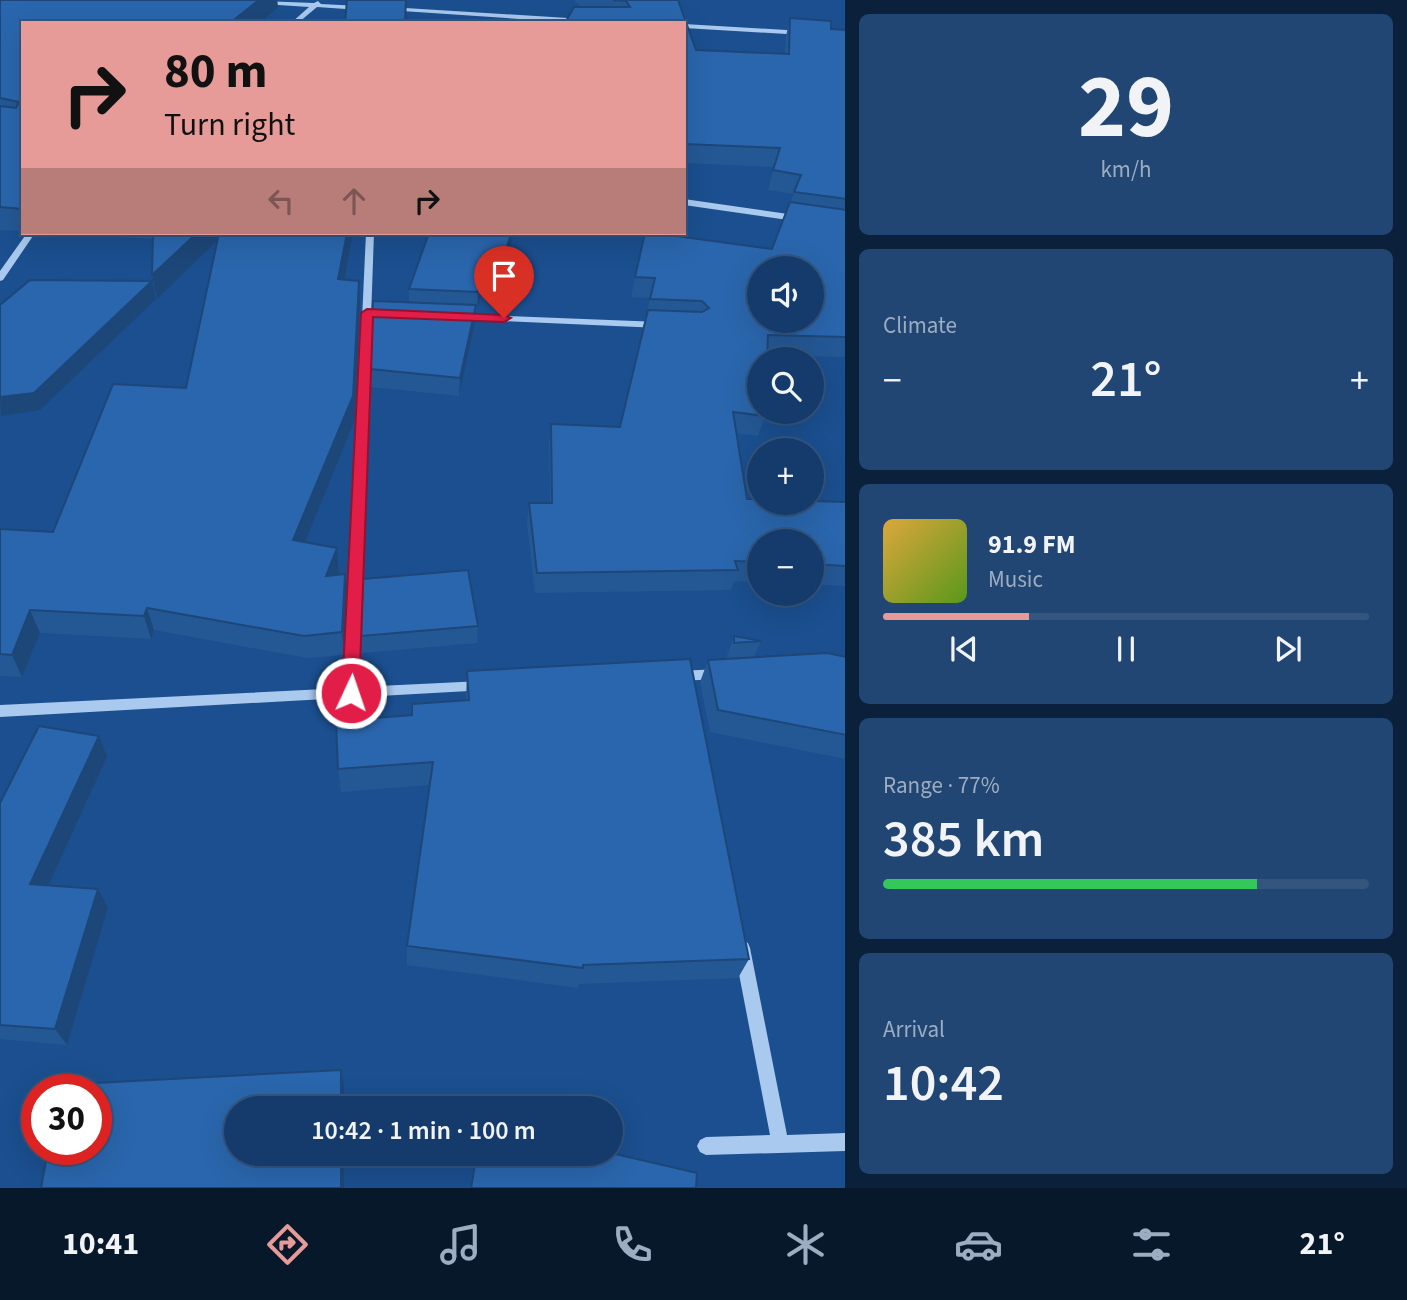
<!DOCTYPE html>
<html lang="en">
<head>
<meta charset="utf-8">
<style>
  :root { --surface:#143b6b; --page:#214673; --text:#f1f3f6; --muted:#9dadc1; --line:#33557e; --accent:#e69b98 }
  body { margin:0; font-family:"Source Sans 3",sans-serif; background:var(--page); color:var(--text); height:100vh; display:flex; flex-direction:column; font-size:26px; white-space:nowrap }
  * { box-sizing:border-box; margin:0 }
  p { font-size:23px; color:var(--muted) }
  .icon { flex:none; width:38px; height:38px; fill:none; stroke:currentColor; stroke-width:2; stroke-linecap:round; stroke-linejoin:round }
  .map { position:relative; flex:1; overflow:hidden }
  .side { display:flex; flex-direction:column; gap:14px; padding:14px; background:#0b203b; width:562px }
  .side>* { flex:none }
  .hud { position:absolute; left:21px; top:21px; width:665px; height:214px; border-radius:0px; box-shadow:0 7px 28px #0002,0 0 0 2px var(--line); background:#e69b98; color:#111; overflow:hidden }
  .tools { position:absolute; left:747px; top:256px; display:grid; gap:14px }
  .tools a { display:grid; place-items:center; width:77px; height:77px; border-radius:50%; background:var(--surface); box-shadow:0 7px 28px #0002,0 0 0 2px var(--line); font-size:35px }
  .speed { position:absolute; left:21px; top:1074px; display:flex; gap:14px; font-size:35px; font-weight:700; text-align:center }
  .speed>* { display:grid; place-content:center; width:91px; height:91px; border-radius:50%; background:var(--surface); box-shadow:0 7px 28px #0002,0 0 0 2px var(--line); line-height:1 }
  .speed .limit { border:10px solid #d22; background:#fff; color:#111 }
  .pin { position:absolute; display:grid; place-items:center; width:60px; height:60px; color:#fff; margin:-72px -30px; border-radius:50% 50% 50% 0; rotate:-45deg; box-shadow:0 0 7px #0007 }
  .pin .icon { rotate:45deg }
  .me { position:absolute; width:77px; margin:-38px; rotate:3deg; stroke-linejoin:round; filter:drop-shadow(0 0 5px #0008) }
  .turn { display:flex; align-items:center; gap:24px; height:147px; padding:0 28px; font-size:32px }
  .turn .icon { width:91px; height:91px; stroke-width:2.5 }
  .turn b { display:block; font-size:49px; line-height:60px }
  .lanes { display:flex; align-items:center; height:66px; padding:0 28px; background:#0003; justify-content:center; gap:35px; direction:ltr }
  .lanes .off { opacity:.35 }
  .big { font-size:52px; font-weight:600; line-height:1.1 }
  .side .tile { flex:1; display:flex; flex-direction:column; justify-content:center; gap:10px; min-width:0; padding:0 24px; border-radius:10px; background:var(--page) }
  .side .dial { align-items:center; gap:0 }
  .dial b { font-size:91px; line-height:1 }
  .song { display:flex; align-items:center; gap:21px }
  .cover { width:84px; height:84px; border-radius:10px; background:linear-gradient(135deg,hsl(40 70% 55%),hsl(90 70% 35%)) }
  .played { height:7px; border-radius:4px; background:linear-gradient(90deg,var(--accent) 30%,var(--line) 30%) }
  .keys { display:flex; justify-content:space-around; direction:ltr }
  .heat { display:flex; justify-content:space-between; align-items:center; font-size:38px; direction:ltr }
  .charge { height:10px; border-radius:5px; background:linear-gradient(90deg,#34c759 77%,var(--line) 0) }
  .trip { position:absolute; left:224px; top:1096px; width:399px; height:70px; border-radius:35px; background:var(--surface); box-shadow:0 7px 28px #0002,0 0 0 2px var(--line); font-weight:600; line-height:70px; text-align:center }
  .tabs { display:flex; height:112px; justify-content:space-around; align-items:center; background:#08182b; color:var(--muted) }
  .tabs .icon { width:49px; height:49px }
  .tabs .on { color:var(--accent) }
  .tabs b { font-size:32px; color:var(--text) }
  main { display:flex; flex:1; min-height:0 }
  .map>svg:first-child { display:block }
</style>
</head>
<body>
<main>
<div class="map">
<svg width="846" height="1188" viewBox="0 0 846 1188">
  <rect width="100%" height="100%" fill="#1b4f8f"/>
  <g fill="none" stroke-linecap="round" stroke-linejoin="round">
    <path fill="#a9c9ee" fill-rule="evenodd" d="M261,1L314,3L318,1L321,4L360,6L363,8L360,10L317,7L298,23H291L309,7L263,4L261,3Z
      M389,7L584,19L587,21L579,23L387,10V8Z
      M684,24L803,31L806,33L803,35L684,28Z
      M684,199L802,216L806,219L802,222L684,205Z
      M27,233H35L3,280L0,281V271Z
      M366,233H374L358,687L482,681L487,682L489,686L487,690L0,717V705L345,688Z
      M458,314L660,322L665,325L660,328L455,319L453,317Z
      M720,669L725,670L727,674L725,678L720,679L678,681L673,680L671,676L673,672L678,671Z
      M742,940L748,943L750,948L787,1135L846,1133V1151L706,1155L700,1152L697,1146L700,1140L706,1137L770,1135L734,948L736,943Z"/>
  </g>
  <path fill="#245895" d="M0,0H277L278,8L23,23V231L0,230Z
    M575,0H678L696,50L785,53L786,36L790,18L831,29L846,30V358L845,357L767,355L765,416L758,436L736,433L747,499L846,502V586L812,584V541H760V582L734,581L731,590L535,593L527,523L529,503H550L549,444L551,424L620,427L650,298L631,297L635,277L772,249L794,194L768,190L774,167L684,163V23L579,7V4L575,3Z
    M49,233H353L344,280L360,305L355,420L305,542L337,548L339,571L337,575L347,597L344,655L307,658L154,630L151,639L40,633L22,677L0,676V529L53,532L186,388L217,240L157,299L152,275L153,239Z
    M429,233H514L498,298L481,296L477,312H476L475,323L459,396L371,387L370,369L409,303V289Z
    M478,626L477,643L362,653L361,636Z
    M734,636L761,641L754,657H846V759L710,732L700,682L708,660L726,659Z
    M467,671L749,959L738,978L579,984L578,988L407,965V946L429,785L341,792L338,769L466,700Z
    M107,757L49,885L108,908L67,1045L0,1039V803Z"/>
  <path fill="#1d4779" d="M259,0H277L278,8L259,23H230Z
    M197,233H225L157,299L152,275Z
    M347,233H353L340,303L338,279Z
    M511,233H514L498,298L499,278Z
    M482,276L481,296L477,312L478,292Z
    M152,281L156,299L40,410L1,416L0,397Z
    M359,281L360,305L355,420L296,564L293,540Z
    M476,305L475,323L459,396L460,378Z
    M337,548L339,571L328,599L326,576Z
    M345,574L347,597L344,655L342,632Z
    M147,608L154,630L151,639L144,616Z
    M30,610L40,633L22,677L12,655Z
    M99,736L107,757L41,902L30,884Z
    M98,889L108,908L67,1045L55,1029Z
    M341,1070L344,1086V1108H341Z
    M341,1153H344V1188H341Z"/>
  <path fill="#2a66ad" stroke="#1d4779" stroke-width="2" fill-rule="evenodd" d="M0,0H259L230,23H23V209L0,207V106L16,108L19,102L0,98Z
    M347,0H406L405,23H345Z
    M613,0H678L696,50L789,54L790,18L831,21V29L846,30V199L794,192L801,175L773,170L780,148L684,144V23H565L574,7H630L626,1Z
    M790,202L846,210V337L768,335L767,359H760V411H765V416L733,412L747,499H760V502H812V501L846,502V566L812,564V541H760V562L735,561L738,570L537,573L529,503H552L551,424L620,427L648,310L702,312L709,308L702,301L650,299L655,278L635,277L645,233H654L772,249ZM760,268H812V320H760Z
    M153,233H197L152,275Z
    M219,233H347L338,279L359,281L353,396L293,540L337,548L326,576L345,574L342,632L304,636L147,608L144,616L30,610L12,655L0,654V529L53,532L113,384L186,388Z
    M429,233H511L499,278L482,276L478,292L409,289Z
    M30,280L152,281L34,393L0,397V305Z
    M373,301L476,305L460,378L370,369Z
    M468,570L478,626L361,636L363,579Z
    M734,636L761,641L734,643Z
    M827,653L846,657V735L718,710L708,660Z
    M690,659L749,959L583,965V968L407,946L433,762L338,769L336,721L412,715V704L469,700L467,671Z
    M39,726L99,736L30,884L98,889L55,1029L0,1025V803Z
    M341,1070V1108H236V1153H341V1188H41L48,1150H96V1090H57L58,1085Z
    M477,1153H611L697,1173L696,1188H471Z"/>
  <path fill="#e11d48" stroke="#92132f" stroke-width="2" d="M367,309L504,315L511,318L504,322L373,317L359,693L357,698H345L342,693L361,313Z"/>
</svg>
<div class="tools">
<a><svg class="icon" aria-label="sound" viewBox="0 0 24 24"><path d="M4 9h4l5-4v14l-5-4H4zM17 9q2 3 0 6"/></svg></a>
<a><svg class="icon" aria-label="search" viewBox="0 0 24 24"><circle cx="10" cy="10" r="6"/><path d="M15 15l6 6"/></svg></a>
<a>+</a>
<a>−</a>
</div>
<div class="speed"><div class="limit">30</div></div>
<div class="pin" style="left:504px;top:318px;background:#d93025"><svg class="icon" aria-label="arrive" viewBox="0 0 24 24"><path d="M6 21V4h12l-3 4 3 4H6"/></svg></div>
<svg class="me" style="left:351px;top:693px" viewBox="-20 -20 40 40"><circle r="17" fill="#e11d48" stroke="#fff" stroke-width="3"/><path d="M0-11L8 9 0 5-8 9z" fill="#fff"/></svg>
<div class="trip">10:42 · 1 min · 100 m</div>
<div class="hud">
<div class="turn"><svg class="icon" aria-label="right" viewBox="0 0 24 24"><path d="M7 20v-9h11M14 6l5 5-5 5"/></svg><div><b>80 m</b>Turn right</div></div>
<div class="lanes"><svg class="icon off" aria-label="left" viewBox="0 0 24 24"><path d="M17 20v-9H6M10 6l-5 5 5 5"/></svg><svg class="icon off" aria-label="ahead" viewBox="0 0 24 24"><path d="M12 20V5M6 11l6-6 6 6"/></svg><svg class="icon" aria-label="right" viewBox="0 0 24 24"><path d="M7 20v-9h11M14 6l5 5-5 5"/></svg></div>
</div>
</div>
<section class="side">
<div class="tile dial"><b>29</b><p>km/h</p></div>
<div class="tile"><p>Climate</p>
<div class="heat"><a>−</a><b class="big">21°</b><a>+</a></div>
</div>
<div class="tile">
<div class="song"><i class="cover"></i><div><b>91.9 FM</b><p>Music</p></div></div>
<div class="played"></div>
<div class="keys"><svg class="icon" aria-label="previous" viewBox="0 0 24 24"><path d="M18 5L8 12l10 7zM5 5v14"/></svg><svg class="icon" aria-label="pause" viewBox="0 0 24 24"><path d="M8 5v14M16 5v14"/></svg><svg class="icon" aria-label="next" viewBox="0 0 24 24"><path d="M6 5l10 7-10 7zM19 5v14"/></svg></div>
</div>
<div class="tile"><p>Range · 77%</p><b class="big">385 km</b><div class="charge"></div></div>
<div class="tile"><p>Arrival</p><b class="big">10:42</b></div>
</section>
</main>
<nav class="tabs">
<b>10:41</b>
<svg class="icon on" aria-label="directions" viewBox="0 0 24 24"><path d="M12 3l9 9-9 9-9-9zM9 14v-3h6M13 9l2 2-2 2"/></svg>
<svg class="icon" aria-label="music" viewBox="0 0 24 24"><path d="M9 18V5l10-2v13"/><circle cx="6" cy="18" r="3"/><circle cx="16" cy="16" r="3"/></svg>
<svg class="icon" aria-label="phone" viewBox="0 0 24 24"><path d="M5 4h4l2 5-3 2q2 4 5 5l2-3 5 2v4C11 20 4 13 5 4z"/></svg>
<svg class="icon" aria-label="climate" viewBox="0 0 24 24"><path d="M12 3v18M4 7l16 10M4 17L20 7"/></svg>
<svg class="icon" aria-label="car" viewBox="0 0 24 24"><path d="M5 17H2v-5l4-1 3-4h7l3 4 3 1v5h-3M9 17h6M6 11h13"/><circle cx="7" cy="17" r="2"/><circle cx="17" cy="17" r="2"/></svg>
<svg class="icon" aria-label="filters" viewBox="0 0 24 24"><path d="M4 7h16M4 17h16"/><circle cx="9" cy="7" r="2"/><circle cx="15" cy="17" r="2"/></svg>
<b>21°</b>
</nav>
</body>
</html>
